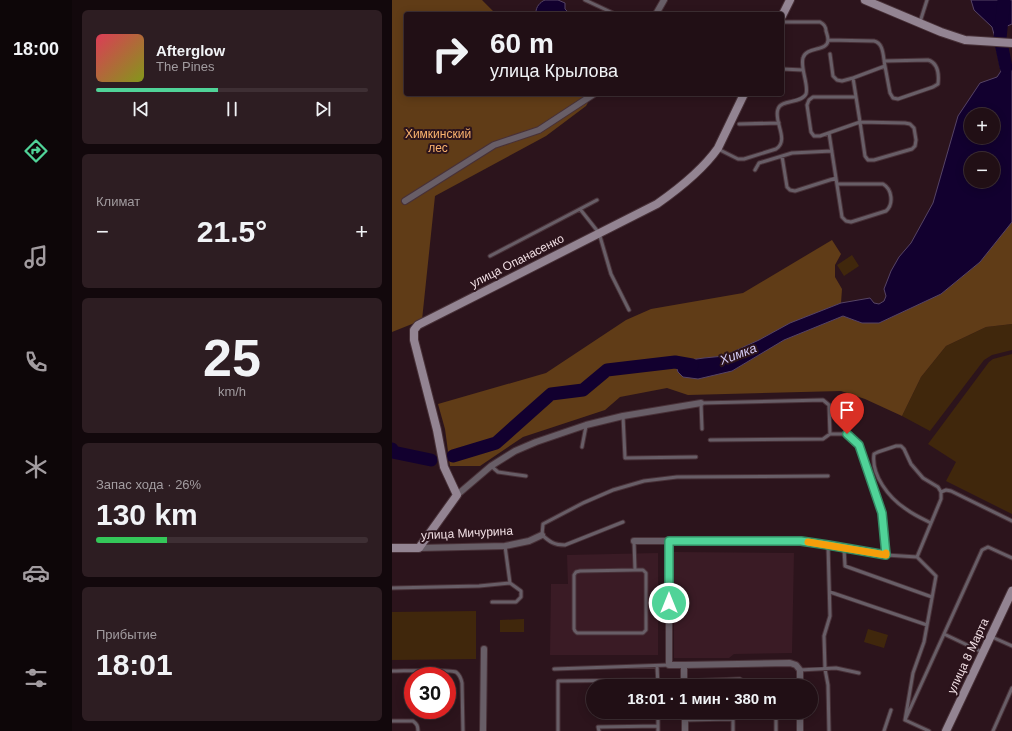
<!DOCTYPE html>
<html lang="ru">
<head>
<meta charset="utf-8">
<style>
  :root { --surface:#210f15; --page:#2d1d22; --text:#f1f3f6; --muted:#a29ca0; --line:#3e2f34; --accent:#50d398 }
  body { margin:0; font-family:Arial,sans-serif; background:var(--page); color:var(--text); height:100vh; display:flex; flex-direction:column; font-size:15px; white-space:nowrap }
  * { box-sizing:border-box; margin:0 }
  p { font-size:13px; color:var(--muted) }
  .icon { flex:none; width:22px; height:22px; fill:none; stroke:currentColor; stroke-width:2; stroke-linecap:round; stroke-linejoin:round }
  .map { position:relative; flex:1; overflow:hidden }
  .side { display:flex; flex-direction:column; gap:10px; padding:10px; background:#12080c; width:320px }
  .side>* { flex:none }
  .banner { position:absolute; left:12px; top:12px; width:380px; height:84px; border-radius:4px; box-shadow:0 2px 10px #0003,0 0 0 1px var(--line); background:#210f15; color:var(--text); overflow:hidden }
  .fabs { position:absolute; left:572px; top:108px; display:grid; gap:8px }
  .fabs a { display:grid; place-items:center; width:36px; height:36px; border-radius:50%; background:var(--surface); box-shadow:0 2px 10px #0003,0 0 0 1px var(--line); font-size:20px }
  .speed { position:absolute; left:12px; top:667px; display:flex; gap:8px; font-size:20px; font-weight:700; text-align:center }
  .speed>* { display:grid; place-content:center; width:52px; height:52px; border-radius:50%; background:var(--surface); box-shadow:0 2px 10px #0003,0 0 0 1px var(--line); line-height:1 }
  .speed .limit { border:6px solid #d22; background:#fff; color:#111 }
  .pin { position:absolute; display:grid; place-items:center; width:34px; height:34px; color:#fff; margin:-41px -17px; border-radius:50% 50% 50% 0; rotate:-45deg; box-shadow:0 0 4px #0007 }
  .pin .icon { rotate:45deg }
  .me { position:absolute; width:44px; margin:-22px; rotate:0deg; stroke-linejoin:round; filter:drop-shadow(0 0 3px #0008) }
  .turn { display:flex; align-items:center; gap:14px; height:84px; padding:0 20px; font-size:18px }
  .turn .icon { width:52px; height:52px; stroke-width:2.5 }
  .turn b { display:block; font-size:28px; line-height:34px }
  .big { font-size:30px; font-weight:600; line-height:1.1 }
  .side .card { flex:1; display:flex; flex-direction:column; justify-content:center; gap:6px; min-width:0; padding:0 14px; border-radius:6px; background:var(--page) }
  .side .dial { align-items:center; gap:0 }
  .dial b { font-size:52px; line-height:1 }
  .song { display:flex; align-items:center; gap:12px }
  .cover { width:48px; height:48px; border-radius:6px; background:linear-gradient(135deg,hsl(350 70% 55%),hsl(70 70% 35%)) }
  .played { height:4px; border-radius:2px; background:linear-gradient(90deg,var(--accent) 45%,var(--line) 45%) }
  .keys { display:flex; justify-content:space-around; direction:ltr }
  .heat { display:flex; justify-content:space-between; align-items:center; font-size:22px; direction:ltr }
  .charge { height:6px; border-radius:3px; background:linear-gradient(90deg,#34c759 26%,var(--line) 0) }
  .trip { position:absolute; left:194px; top:679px; width:232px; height:40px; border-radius:20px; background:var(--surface); box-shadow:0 2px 10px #0003,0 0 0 1px var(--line); font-weight:600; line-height:40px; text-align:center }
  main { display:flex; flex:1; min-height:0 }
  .tab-bar { display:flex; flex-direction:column; width:72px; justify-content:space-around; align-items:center; background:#0d0608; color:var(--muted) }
  .tab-bar .icon { width:28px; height:28px }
  .tab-bar .current { color:var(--accent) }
  .tab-bar b { font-size:18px; color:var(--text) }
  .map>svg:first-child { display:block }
</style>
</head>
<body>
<main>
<nav class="tab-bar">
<b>18:00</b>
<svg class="icon current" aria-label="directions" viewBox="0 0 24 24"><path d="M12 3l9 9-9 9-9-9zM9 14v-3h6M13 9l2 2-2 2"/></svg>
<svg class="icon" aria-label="music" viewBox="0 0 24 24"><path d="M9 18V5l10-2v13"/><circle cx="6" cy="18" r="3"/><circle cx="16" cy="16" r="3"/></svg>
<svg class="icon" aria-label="phone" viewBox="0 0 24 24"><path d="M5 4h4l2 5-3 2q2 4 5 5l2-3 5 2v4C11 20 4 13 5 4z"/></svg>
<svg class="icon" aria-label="climate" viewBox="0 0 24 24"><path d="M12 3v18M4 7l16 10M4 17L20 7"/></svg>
<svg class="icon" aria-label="car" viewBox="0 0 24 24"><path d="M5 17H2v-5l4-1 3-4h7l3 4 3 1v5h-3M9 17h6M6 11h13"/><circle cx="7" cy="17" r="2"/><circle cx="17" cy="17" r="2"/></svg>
<svg class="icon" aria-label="filters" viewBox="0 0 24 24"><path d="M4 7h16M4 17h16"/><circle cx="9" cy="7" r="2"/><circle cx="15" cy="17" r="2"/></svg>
</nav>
<section class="side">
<div class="card">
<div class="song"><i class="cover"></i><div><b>Afterglow</b><p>The Pines</p></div></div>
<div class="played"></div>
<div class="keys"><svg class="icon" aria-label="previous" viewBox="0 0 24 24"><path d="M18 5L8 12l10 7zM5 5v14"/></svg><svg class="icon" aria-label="pause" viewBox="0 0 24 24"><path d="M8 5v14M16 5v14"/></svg><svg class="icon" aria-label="next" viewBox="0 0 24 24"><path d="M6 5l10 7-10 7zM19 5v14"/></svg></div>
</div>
<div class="card"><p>Климат</p>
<div class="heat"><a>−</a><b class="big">21.5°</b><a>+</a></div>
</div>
<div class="card dial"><b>25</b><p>km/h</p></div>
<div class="card"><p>Запас хода · 26%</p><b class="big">130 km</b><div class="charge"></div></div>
<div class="card"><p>Прибытие</p><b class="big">18:01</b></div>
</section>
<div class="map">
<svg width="620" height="731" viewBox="0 0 620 731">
  <rect width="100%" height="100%" fill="#2c141c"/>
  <path fill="#3a1b25" d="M282,552L402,553L400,653L342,654L337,658H282Z
    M266,553V655H158L159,584H176L175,555Z"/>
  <path fill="#40270c" d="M460,255L467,266L452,276L445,265Z
    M620,324V350L600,355L592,360L538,431L510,416L529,377L554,346L594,327Z
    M620,354V514L554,481L564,462L536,444L597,362L601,359Z
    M84,611V659L0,660V612Z
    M132,619V632H108V620Z
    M476,629L496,635L492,648L472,642Z"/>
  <path fill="#603c17" d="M0,0H90L104,14H14V94H201L194,106L154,136L43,196L30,320L0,332Z
    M620,222V324L594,327L554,346L529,377L510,416L473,399L449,391L296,395L275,388L228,397L213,410L131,437L88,466H58L53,429L46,404L154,373L234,320L259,309L351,293L440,240L449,254L443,265V277L450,289L449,303L399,323L367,340L332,356L312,358L289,361L283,362L340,371L392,340L451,316L470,323H487L549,294L588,262Z"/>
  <path fill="#12002f" stroke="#564466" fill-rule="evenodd" d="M153,0H166L173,3V9L178,14H147L144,12C144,7 148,2 153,0Z
    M579,0H620V24L613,27V39L603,38L600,27L582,10Z
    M605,50L614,51L620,66V222L588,262L549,294L487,323H470L451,316L392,340L340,371L306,379L291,377L286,372L283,362L312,358L332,356L367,340L398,323L449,303L478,298L482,303L487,304L492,301L494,296L492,289L499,271L507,257L519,243L541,203L566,116L588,83L605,77L609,71ZM579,115H601V137H579ZM579,159H601V181H579Z"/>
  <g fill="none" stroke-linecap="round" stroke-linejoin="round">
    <path stroke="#12002f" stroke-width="13" d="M612,0L608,38L614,67
      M0,449L1,452L39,460
      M61,456L104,443L159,394L191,390L215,370L283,362L300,365"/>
    <g stroke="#483138" stroke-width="5">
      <path id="lane" d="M193,0L223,14
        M528,22L535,0
        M436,40L482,41C492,43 491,57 493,66L461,78L468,122L428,136H422L419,132L415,105L417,100L421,97H464
        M438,54L441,76L445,80L450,81L461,78
        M492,61L536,60C546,63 547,75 546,84L541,87L506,99L501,98L498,93L493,66
        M390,69L411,70
        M468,122L513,123L518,124L522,128L524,140L523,146L520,149L482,160H476L473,156Z
        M347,124L387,123
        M437,133L450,217L454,221L459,222L494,211C502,204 500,189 491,184H445
        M326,149L346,159H352L384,149C398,140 381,121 386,109C389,99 409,104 414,94C417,85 408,68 411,58C414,46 436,52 436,40C436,37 435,34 434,31C434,26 432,24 428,22H393L390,20
        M390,156L395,187L398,190L403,191L444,178
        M363,170L367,163L400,153L440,151
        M188,209L205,200
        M98,256L188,209L207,233L219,274L237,310
        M231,416L233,458L304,457
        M310,429L309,403L431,400L437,405L438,434L431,439L318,440
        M438,434H455L467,445L490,513L494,555
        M190,447L194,426
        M99,466L106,472L134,476
        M549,492L554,490L559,491L620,521
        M231,522L173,545C162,545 158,542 150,535L151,524L191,503L221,490L252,481L285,477L436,476
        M242,541L243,570L188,571L184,572L182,575V629L183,631L185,633H251L254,630V573L251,570H243
        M409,541L436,545L494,555L525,557L544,576L532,642L521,673L513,720
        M436,545L438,616L432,636L433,669L436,685L437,731
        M113,546L118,583
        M452,548L453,566L540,597
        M525,557L549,499V492L546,487L531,478L519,464L512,449L509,446H504L486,452L482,454C479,475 497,498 514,509C522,515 531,519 539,523
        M0,588L87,586L118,583L129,591V597L124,602H100
        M438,592L535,625
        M600,637L620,646
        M590,652L552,634L590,550L596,547L620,558
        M265,666L266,686
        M162,669L277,665
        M408,670L444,668L467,673
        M0,671C11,671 56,669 64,672C68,675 69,678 70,683L71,731
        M292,681L348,679L355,684L374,683L379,686
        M266,712V731
        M384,712V731
        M293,720L341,719V731
        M0,721H21C25,724 26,726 26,731
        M166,731V681L266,680
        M207,731L206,727L266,726
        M492,731L499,710
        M537,731L513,720L552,634
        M601,731L620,688"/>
    </g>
    <g stroke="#483138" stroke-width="8">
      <path id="street" d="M264,14L272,0
        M13,201L102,145L147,130L202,94
        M65,495L99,466L123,451L144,442L194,425L231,416L309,403
        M242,541H409
        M277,541V665H292V686
        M27,548L113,546L137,541L150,535
        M292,665L398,663L404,665L408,670V686
        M293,712V731
        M408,712V731
        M91,731L92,649"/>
    </g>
    <g stroke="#483138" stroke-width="10">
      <path id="secondary" d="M473,0L549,32L573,40L620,43
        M390,16L398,0
        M0,548H27L65,495L52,467L45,430L22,340V330L26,325L265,204C285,190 312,168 326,148L352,94
        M554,731L620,591"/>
    </g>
    <use href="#lane" stroke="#685e67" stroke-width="3"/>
    <use href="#street" stroke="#685e67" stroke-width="6"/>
    <use href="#secondary" stroke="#938492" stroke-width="8"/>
  </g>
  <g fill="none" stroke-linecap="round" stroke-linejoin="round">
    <g stroke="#348963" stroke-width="10">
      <path id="route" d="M277,603V541H409L436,545L494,555L490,513L467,445L455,434"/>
    </g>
    <use href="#route" stroke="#50d398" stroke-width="7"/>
    <path stroke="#f59e0b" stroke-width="7" d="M416,542L494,555V553"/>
  </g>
  <g text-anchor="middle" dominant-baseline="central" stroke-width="4" stroke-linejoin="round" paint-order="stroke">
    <g font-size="12" fill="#fbb36e" stroke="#2c141c">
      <text x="46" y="134">Химкинский<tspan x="46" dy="14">лес</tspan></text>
    </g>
    <g font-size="12" fill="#f3e1e6" stroke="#2c141c">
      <text transform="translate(125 261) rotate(-27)">улица Опанасенко</text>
      <text transform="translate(75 533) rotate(-3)">улица Мичурина</text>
      <text transform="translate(576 656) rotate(-65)">улица 8 Марта</text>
    </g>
    <g font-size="13" font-style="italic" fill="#d2c9f3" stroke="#2c141c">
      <text transform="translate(346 354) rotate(-21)">Химка</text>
    </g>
  </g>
</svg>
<div class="fabs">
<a>+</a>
<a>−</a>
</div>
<div class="speed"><div class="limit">30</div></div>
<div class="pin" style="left:455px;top:434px;background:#d93025"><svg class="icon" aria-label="arrive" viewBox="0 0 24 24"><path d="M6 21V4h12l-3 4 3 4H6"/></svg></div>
<svg class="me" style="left:277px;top:603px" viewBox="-20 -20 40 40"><circle r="17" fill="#50d398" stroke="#fff" stroke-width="3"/><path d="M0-11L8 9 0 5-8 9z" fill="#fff"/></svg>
<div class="trip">18:01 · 1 мин · 380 m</div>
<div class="banner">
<div class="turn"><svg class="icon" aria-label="right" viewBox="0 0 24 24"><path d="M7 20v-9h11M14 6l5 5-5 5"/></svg><div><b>60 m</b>улица Крылова</div></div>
</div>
</div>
</main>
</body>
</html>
